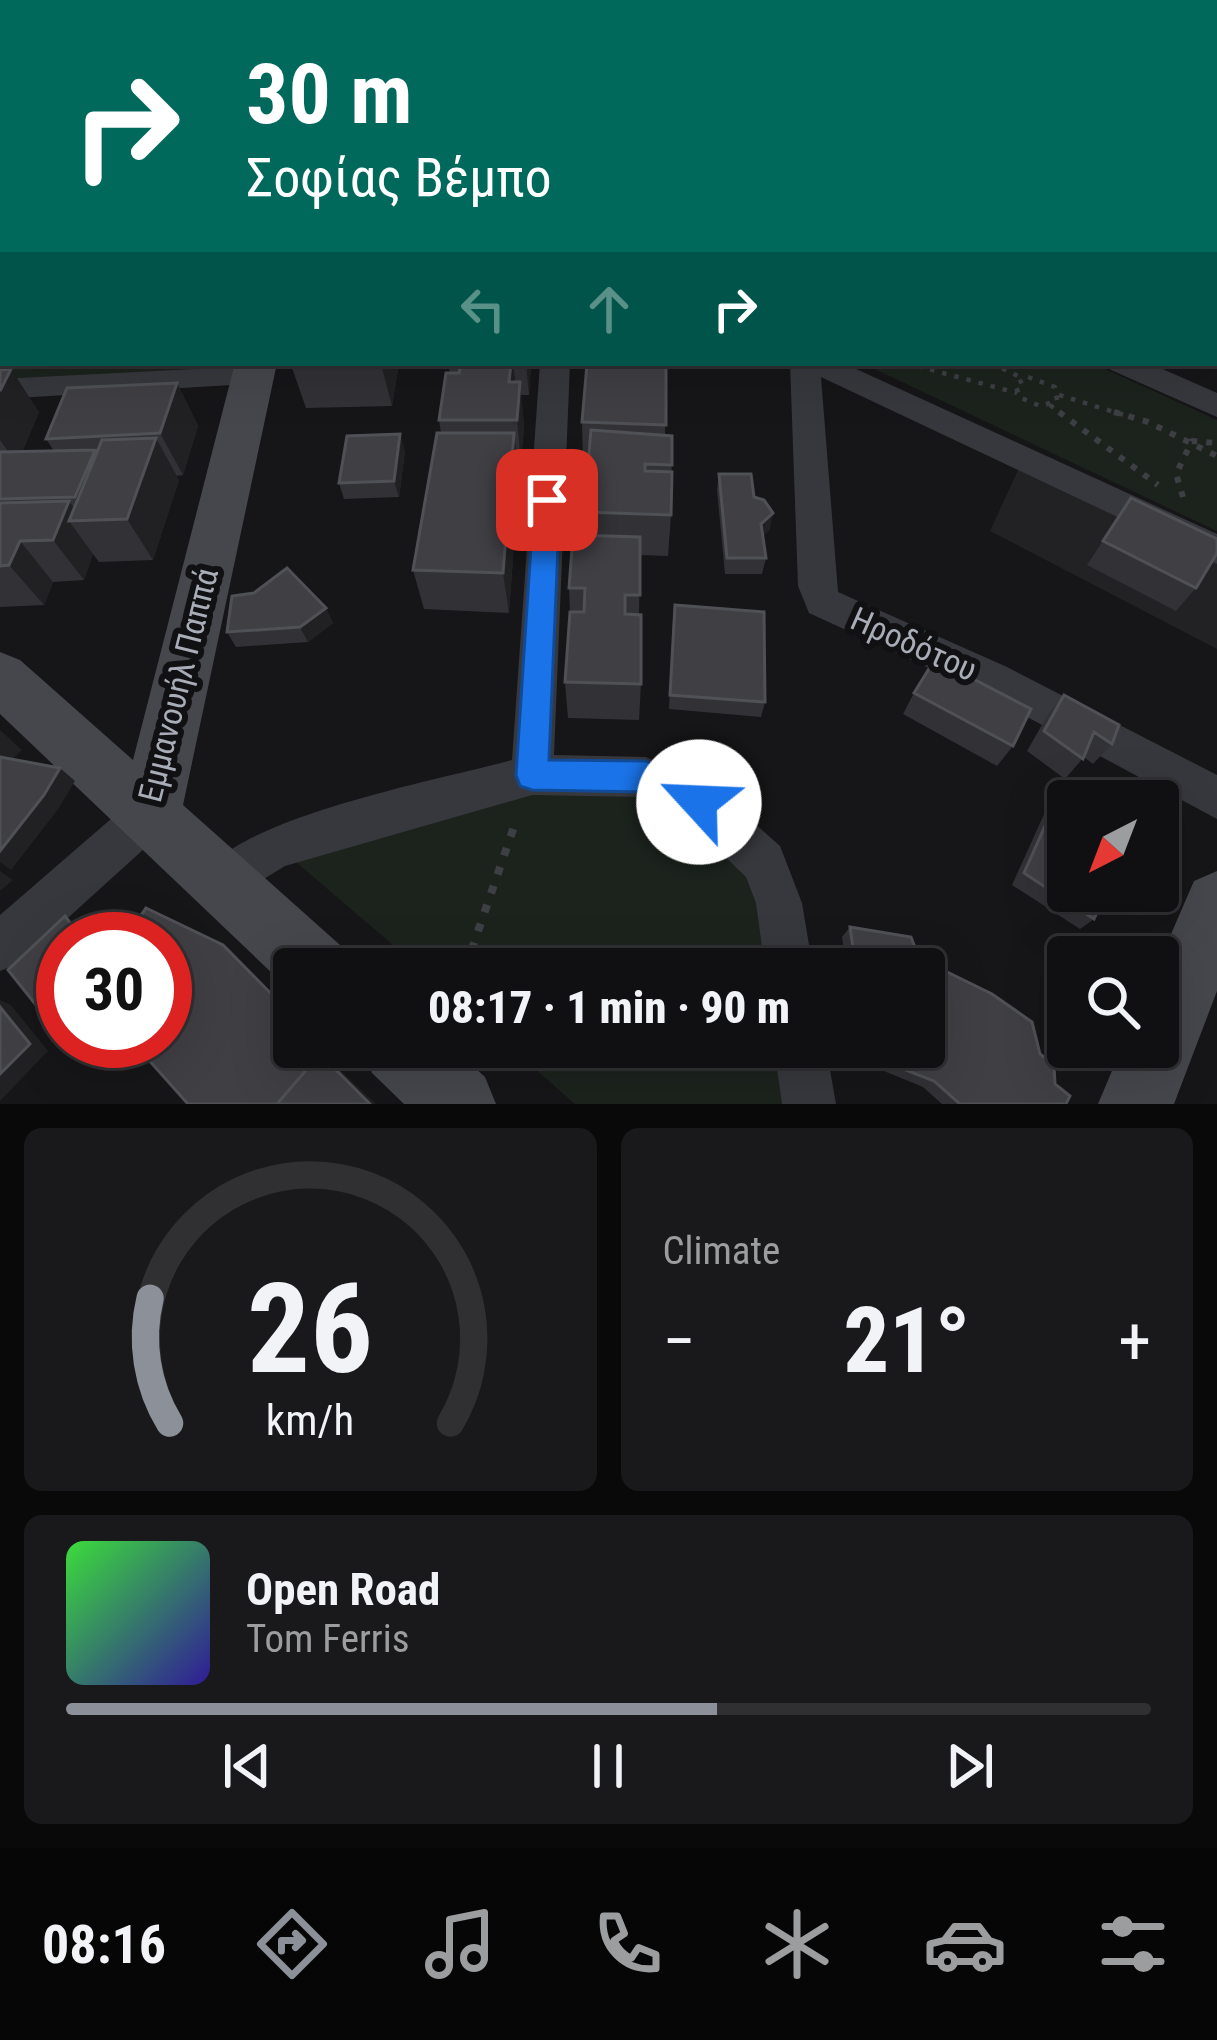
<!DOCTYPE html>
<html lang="en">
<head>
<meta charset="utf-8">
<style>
  :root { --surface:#101012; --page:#19191b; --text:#f1f3f6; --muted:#9c9d9f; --line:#303032; --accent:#8c9099 }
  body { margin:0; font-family:"Roboto Condensed",sans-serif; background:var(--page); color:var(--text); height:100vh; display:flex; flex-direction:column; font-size:45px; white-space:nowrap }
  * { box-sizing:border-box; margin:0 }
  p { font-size:39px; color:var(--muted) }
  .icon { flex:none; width:66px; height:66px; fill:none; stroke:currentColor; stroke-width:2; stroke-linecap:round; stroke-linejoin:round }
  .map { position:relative; height:1104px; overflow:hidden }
  .side { display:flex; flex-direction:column; gap:24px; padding:24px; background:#09090a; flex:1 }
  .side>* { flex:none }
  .guide { position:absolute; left:0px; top:0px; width:1218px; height:366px; box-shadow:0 12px 48px #0002,0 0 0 3px var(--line); background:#00695c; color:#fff; overflow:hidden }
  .needle { width:78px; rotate:222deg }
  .buttons { position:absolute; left:1047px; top:780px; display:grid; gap:24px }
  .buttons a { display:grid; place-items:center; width:132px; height:132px; border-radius:12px; background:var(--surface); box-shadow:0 12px 48px #0002,0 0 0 3px var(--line); font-size:60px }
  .speed { position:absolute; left:36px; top:912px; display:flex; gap:24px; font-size:60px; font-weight:700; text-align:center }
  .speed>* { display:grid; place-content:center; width:156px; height:156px; border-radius:50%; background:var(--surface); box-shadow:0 12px 48px #0002,0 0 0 3px var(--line); line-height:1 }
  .speed .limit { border:18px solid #d22; background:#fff; color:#111 }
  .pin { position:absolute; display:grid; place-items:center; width:102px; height:102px; color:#fff; margin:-51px; border-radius:24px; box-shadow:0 6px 18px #0006 }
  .me { position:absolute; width:132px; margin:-66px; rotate:295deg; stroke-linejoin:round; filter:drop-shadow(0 0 9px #0008) }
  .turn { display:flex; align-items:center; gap:42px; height:252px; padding:0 48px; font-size:54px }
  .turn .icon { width:156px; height:156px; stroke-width:2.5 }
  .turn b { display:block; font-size:84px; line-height:102px }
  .lanes { display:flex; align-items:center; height:114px; padding:0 48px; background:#0003; justify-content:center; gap:60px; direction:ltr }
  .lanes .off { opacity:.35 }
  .big { font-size:90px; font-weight:800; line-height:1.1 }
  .side .card { flex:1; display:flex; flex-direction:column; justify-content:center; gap:18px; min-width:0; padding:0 42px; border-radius:18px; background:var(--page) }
  .side .dial { align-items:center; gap:0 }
  .dial svg { height:312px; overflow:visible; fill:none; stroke:var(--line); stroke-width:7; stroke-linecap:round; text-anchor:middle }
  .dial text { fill:var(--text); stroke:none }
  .song { display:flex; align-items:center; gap:36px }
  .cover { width:144px; height:144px; border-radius:18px; background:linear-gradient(135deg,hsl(120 70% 55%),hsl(250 70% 35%)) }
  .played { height:12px; border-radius:6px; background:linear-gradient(90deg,var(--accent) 60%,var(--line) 60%) }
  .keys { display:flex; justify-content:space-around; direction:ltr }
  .heat { display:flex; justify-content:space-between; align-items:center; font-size:66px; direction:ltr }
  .side .tiles { flex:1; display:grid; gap:24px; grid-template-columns:1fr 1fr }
  .card:last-child { grid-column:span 2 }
  .trip { position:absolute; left:273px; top:948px; width:672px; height:120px; border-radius:12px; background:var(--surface); box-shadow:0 12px 48px #0002,0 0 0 3px var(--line); font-weight:800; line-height:120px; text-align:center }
  .dock { display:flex; height:192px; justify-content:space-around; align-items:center; background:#060607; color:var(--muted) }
  .dock .icon { width:84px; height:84px }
  .dock .current { color:var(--accent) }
  .dock b { font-size:54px; color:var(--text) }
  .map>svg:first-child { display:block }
</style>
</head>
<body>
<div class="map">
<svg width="1217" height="1104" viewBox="0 0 1217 1104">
  <rect width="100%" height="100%" fill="#161618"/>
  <path fill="#222225" d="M1019,468L1217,563V649L990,531Z"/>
  <path fill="#1c231d" d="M3,309V363H243L241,369L0,380Z
    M862,363H1092L1217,420V531Z
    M530,793L647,794L747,845L787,969H421L296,862Z
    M510,1047H798L806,1104H575Z"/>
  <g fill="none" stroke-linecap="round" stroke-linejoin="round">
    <path stroke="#3d3f44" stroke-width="4.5" stroke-dasharray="4.5 8" stroke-linecap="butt" d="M906,363L1017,393
      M991,363L1020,377
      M1028,377L1055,387L1057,401L1040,406L1021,398L1015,385Z
      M1059,395L1124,415
      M1050,405L1063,415"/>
    <path stroke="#3d3f44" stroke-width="6" stroke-dasharray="6 9" stroke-linecap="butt" d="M1059,412L1158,485
      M1114,412L1148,422L1217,456
      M1183,497L1176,474L1192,441L1217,443"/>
    <path stroke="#3d3f44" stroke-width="8" stroke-dasharray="8 12" stroke-linecap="butt" d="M465,969L517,818"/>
    <path fill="#37383d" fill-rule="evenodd" d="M1215,165L1217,166V174L1215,173Z"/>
    <path fill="#37383d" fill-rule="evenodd" d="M620,0H638L639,3H619Z
      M767,0H785L787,3H767Z
      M3,234V250L0,251V235Z
      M1215,235H1217V251H1215Z
      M0,276H3L0,299Z
      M540,363H570L554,755L646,757L714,787L780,846L802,903L813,969H765L756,903L746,877L684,817L643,797L532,795L285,866L223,904L207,897L200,881C226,819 444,779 512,760Z
      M790,363H843L1217,534V564L821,377L838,592L1007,667L1217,775V819L979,691L809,613L798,586Z
      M1107,363H1149L1217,393V417L1111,370Z
      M253,366L268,376L264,383L0,399V379Z
      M150,793L166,799L172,814L166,829L17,964L0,971V915L134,799Z
      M774,1047H826L836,1104H782Z"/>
    <path fill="#45474d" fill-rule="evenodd" d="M235,363H277L183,805L340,945L351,969H294V994L0,714V652L20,660L133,760Z
      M1217,871V991L1174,1104H1098L1122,1047H1158V964L1194,881Z
      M362,1047H452L485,1077L496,1104H404L372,1073Z"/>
  </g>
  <path fill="#323236" d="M8,0H180L181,3H9Z
    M250,0H289L287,3H251Z
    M828,0H949L954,3H829Z
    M974,0H1217V29L1215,28V3H976Z
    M0,53H3V87H0Z
    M0,117H3V218H0Z
    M399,363L392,406L306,408L291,365Z
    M448,363H531L529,395H521L524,425L521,463L518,462L519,475L509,613L424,609L413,570L441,433L439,420L450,373Z
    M666,367L665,435L672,436L671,515L668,556L640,555L639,615L641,684L639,720L568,718L565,682L570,612L569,588L584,536V512L588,465H583L582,422Z
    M0,370L39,412L22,452L54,451L46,439L177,383L198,426L183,475L176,476L179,480L153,560L99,562L93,554L84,580L53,582L44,605L0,607Z
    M405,451L399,497L344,499L339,483Z
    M719,474L754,497L770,529L763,536L766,558L762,574H725L717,490Z
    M1131,498L1196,588L1176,611L1087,565Z
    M326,608L333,623L308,642L236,647L227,632Z
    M673,620L765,702L761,717L669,709Z
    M914,693L1013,746L997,766L903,714Z
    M1064,695L1112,744L1093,764L1084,757L1065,779L1027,751L1047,716Z
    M1062,788L1094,919L1080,929L1012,885L1050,801Z
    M850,927L916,950L1040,1054L1066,1104H942L923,1087L862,1062L860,1047H924V969H847L842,937Z"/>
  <path fill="#212124" d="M399,363L392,406L381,364Z
    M511,363H513L517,395L514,425L509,382Z
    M526,363H531L529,395Z
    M11,369L39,412L17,464L0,440V391Z
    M520,382L524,425L521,463L517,420Z
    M177,383L198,426L183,475L160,433Z
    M514,433L519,475L509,613L503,573Z
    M400,434L405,451L399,497L394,481Z
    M156,438L179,480L153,560L127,519Z
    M95,450L122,492L91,520L75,497Z
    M69,501L83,521H69L93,554L84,580L53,540Z
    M773,513L770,529L758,540L761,524Z
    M20,541L53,582L44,605L9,565Z
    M326,608L333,623L308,642L300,627Z
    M0,730L22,750L0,771Z
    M60,768L75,781L59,808L11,870L0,862V851Z
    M0,871L13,880L0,891Z
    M65,916L81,927L90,939H82Z
    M63,989V1013L57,1018L40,1010Z
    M0,1000L11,1005L48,1051L0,1101Z
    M323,1047H325L339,1061L335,1065L376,1104H370L320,1054Z"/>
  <path fill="#3f3f44" stroke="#4f5156" stroke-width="3" d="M653,0H692L693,3H654Z
    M692,0H767L768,3H693Z
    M844,0H870V3H848Z
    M877,0H949L954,3H882Z
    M989,0H1145L1148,3H992Z
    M293,1H328L327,3H292Z
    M0,53H3V71H0Z
    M0,117H3V138H0Z
    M0,146H3V168H0Z
    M0,168H3V193H0Z
    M291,363H381L291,365Z
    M461,363H511L509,382H520L517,420H439L446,373H459Z
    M587,364L666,367V425L582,422Z
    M11,369L0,391V370Z
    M177,383L160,433L46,439L67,388Z
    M591,430L672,436V465L645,464V471L672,472L671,515L584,512Z
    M437,433H514L503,573L413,570Z
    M400,434L394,481L339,483L347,436Z
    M156,438L127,519L69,521L102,440Z
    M95,450L75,497L0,499V452Z
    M719,474H751L754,497L764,500L773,513L761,524L766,558H727Z
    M1131,498L1217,539V553L1196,588L1103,541Z
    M69,501L53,540L20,541L9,565L0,566V503Z
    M573,535L640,537V595H625V614L641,615V684L565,682L570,612H584L585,588H569Z
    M287,568L326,608L300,627L227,632L232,596L254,593Z
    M675,605L764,612L765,702L670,695Z
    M935,659L1031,709L1013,746L914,693Z
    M1064,695L1119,725L1112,744L1094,732L1083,759L1044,731Z
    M0,757L60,768L44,795L0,851Z
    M1062,788L1083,801H1068V891H1107L1094,919L1024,873Z
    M146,908L223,945L294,1017V1047H323L330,1054L326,1058L320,1054L277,1104H188L147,1058L114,1041H165V939H125Z
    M65,916L82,939H63V989L40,1010L8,970Z
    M850,927L911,937L916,950L935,966L992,994L1032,1022L1040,1054L1054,1065L1055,1084L1070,1096L1066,1104H960L934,1081L870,1056L869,1047H924V969H856Z
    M0,1007L30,1044L0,1074Z
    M320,1054L370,1104H277Z"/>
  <path fill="#1a73e8" stroke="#114b97" stroke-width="3" d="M547,491L560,500L549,760L646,761L710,791L715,802L710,813L699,818L644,792L532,790L520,786L516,775L534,500Z"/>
  <g text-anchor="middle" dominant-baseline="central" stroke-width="12" stroke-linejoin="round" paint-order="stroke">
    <g font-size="33" fill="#a8adb8" stroke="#111113">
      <text transform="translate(914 644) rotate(24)">Ηροδότου</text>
      <text transform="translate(178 685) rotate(-76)">Εμμανουήλ Παππά</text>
    </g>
  </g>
</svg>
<div class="buttons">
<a><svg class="needle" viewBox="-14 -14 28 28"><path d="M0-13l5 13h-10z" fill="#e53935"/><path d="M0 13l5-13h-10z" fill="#9c9d9f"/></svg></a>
<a><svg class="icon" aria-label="search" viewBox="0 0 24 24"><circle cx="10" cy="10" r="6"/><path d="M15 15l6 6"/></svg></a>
</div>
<div class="speed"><div class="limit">30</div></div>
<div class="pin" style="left:547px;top:500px;background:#d93025"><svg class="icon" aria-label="arrive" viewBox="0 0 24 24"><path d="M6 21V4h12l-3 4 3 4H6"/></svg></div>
<svg class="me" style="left:699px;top:802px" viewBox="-20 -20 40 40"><circle r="19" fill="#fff"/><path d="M0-13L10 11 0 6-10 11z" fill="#1a73e8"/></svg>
<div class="trip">08:17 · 1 min · 90 m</div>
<div class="guide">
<div class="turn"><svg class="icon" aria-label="right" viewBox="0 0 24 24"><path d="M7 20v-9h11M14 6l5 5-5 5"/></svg><div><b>30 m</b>Σοφίας Βέμπο</div></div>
<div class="lanes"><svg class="icon off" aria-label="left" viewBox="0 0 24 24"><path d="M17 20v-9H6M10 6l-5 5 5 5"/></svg><svg class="icon off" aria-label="ahead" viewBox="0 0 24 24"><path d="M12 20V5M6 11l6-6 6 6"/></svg><svg class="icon" aria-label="right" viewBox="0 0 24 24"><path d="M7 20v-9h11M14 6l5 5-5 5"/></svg></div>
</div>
</div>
<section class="side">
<div class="tiles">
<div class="card dial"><svg viewBox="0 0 100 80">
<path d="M14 69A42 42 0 1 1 86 69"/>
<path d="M14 69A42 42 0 0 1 9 37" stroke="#8c9099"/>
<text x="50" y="56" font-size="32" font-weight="700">26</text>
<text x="50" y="72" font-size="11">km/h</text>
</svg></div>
<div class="card"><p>Climate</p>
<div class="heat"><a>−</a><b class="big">21°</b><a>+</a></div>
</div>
<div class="card">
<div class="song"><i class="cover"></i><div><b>Open Road</b><p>Tom Ferris</p></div></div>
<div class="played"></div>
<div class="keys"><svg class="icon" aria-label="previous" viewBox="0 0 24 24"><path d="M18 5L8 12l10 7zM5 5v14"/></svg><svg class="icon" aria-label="pause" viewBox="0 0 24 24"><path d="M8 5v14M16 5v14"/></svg><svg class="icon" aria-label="next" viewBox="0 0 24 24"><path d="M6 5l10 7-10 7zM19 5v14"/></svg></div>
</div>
</div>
</section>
<nav class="dock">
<b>08:16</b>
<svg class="icon current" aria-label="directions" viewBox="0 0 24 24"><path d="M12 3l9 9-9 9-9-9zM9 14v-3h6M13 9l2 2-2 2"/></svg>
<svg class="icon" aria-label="music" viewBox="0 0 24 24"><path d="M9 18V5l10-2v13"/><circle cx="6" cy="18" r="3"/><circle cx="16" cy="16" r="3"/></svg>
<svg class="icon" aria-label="phone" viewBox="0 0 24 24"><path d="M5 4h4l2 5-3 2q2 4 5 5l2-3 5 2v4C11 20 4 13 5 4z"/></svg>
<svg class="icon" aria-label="climate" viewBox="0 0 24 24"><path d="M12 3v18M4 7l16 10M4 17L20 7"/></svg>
<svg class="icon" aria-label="car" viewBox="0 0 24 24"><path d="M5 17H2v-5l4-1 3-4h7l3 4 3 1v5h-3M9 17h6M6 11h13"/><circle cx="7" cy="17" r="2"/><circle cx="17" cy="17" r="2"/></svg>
<svg class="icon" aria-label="filters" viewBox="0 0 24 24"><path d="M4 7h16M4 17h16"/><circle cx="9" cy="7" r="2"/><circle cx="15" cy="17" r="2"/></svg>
</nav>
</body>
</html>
